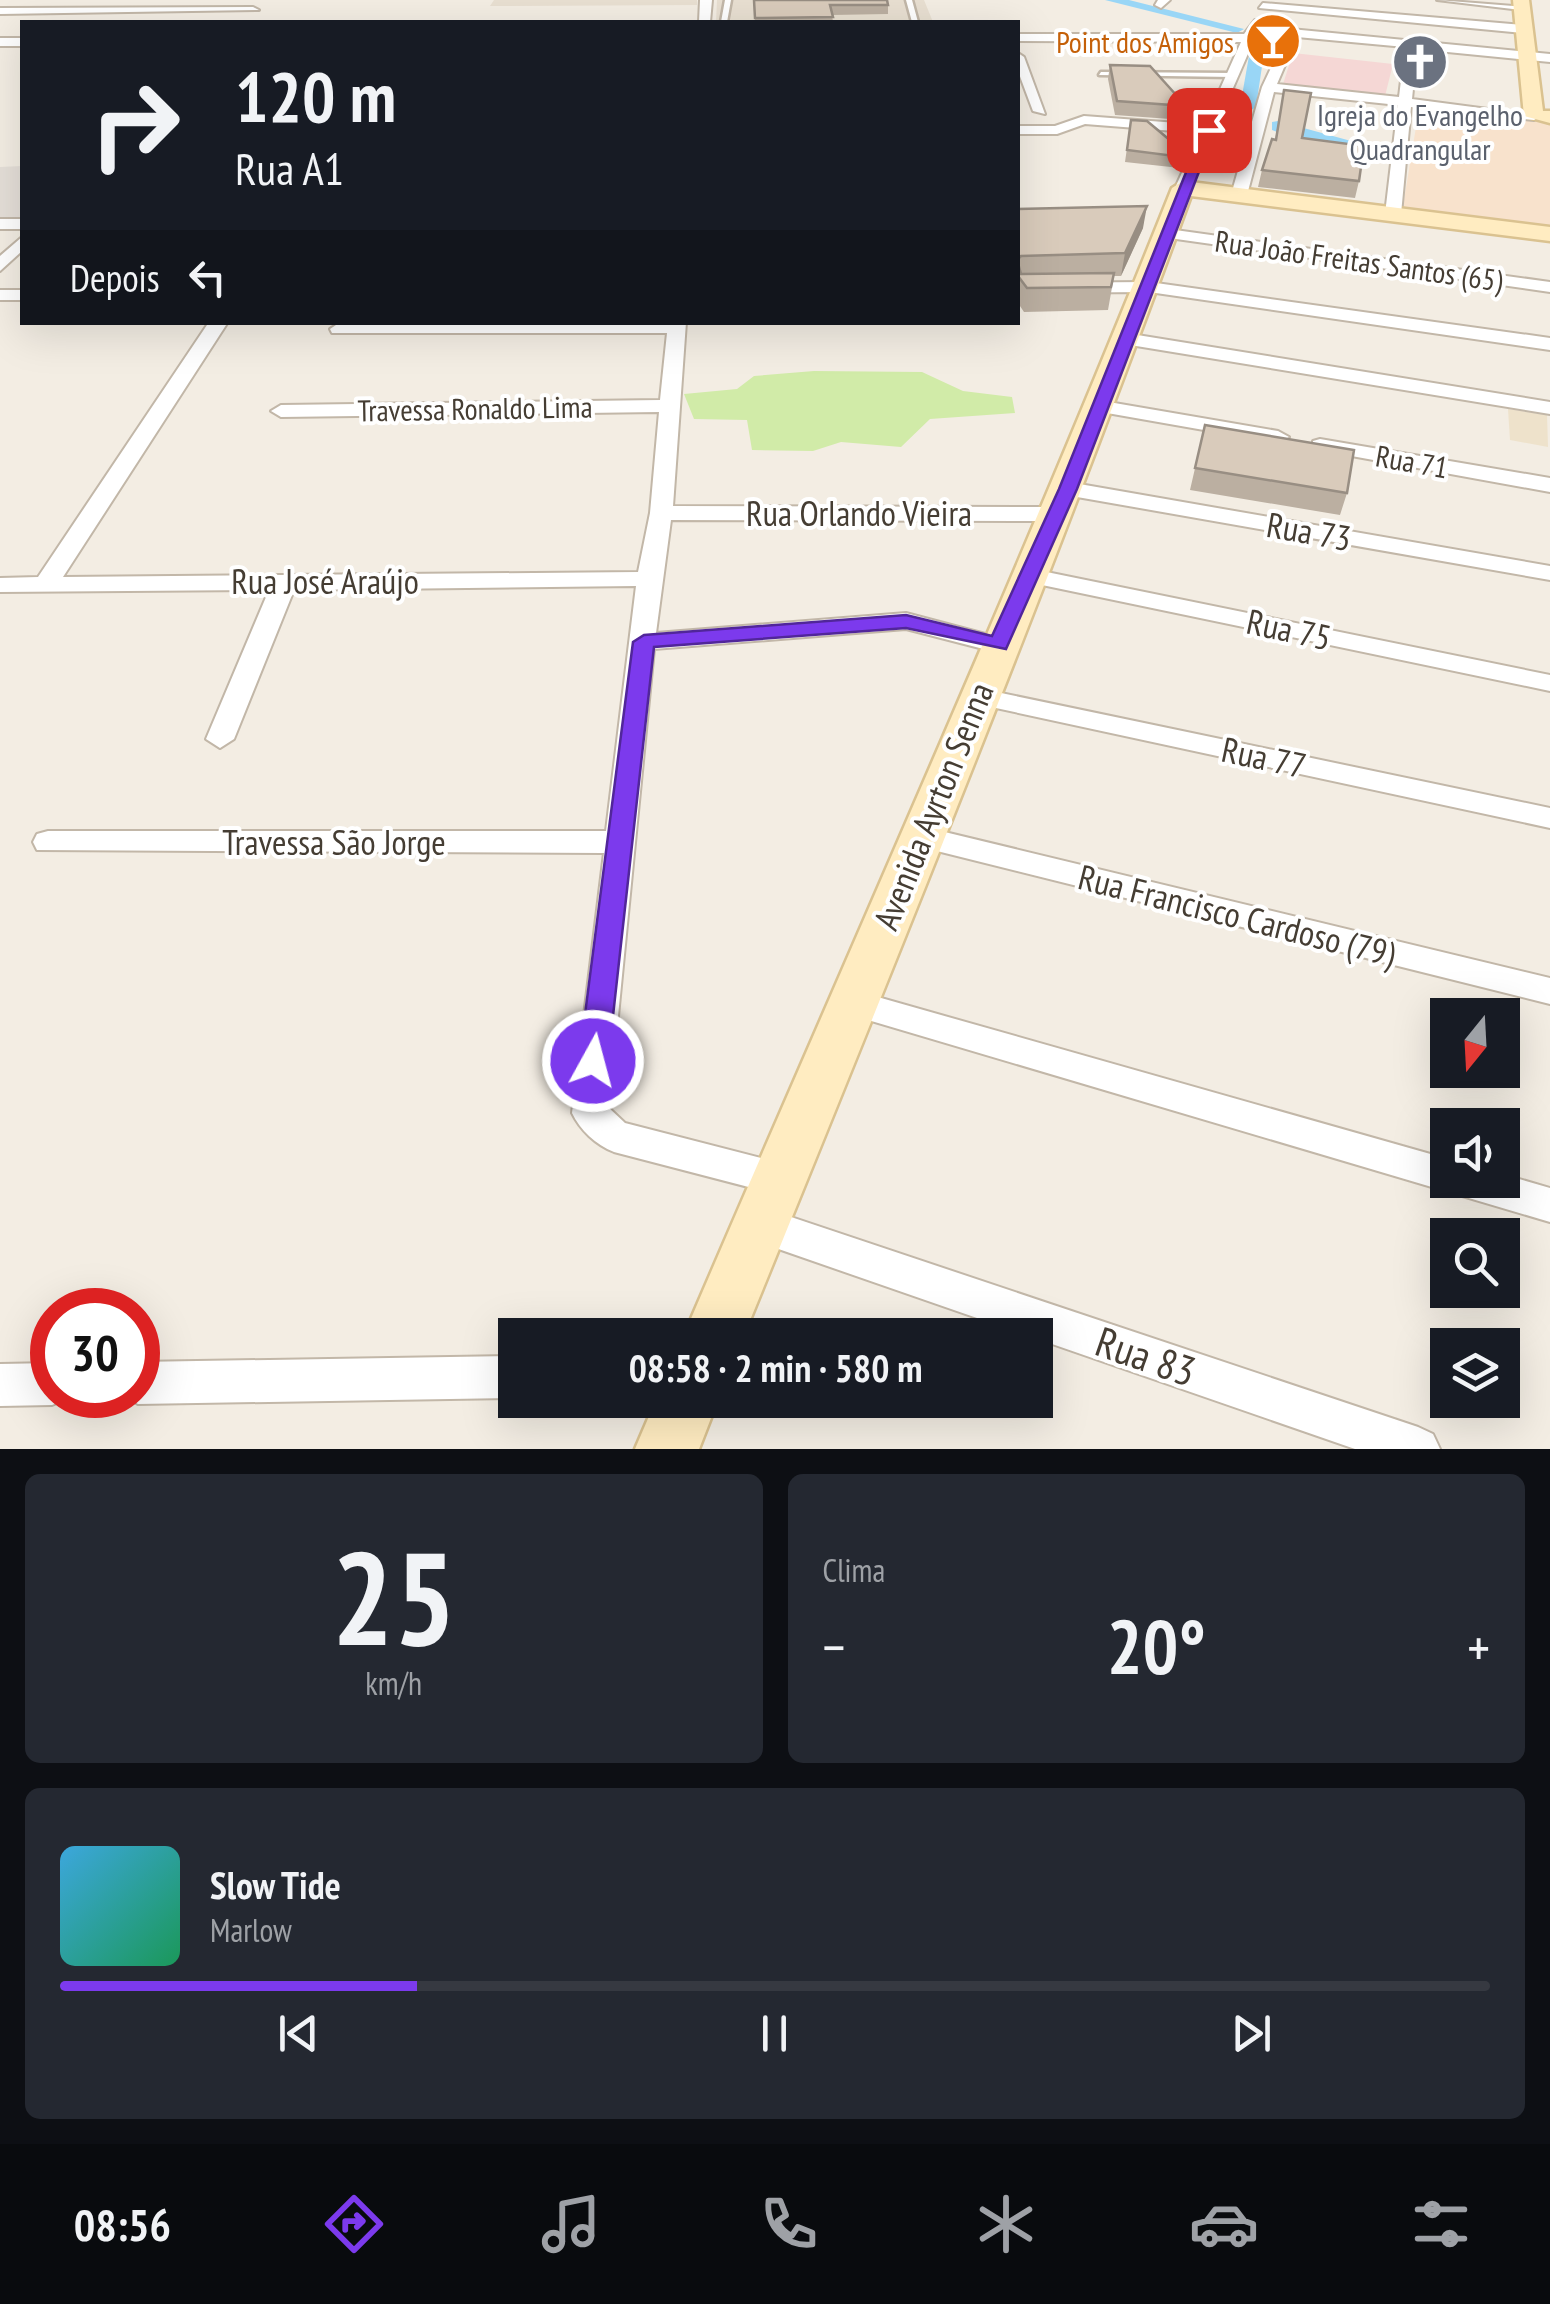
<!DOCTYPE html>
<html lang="pt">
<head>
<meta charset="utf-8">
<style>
  :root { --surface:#171b24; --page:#242831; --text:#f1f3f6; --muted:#9ea1a6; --line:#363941; --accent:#7c3aed }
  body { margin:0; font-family:"PT Sans Narrow",sans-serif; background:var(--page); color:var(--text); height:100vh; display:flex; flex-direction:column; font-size:38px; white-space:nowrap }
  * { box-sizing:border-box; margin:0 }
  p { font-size:32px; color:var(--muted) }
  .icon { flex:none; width:55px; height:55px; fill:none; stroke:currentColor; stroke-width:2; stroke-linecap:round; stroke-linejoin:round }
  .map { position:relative; height:1449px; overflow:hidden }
  .details { display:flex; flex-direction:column; gap:25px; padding:25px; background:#0d0f14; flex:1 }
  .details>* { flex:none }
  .top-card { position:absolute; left:20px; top:20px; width:1000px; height:305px; border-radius:0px; box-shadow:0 10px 40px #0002; background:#171b24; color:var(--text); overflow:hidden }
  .needle { width:65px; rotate:198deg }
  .controls { position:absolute; left:1430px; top:998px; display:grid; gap:20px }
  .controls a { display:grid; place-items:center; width:90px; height:90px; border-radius:0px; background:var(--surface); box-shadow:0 10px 40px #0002; font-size:50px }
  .speed { position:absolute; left:30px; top:1288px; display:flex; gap:20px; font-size:50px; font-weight:700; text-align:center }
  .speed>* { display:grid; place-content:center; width:130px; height:130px; border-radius:50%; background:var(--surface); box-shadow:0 10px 40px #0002; line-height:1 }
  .speed .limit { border:15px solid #d22; background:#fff; color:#111 }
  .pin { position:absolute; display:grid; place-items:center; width:85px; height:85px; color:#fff; margin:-42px; border-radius:20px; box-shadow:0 5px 15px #0006 }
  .me { position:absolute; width:110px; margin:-55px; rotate:7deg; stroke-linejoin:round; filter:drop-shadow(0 0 8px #0008) }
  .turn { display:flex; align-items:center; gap:35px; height:210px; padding:0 50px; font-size:45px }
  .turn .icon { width:130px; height:130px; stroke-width:2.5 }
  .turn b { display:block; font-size:70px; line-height:85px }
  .then { display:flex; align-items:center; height:95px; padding:0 50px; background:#0003; gap:20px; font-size:38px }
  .big { font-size:75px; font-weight:700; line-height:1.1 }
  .details .card { flex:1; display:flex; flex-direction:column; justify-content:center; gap:15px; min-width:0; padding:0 35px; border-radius:15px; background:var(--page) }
  .details .dial { align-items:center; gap:0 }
  .dial b { font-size:130px; line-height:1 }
  .song { display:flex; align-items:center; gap:30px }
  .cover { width:120px; height:120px; border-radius:15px; background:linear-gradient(135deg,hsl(200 70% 55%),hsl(150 70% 35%)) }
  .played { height:10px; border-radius:5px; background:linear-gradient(90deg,var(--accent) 25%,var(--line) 25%) }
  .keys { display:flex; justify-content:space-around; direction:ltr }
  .heat { display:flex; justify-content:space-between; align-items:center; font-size:55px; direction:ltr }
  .details .tiles { flex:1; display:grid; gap:25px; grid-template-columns:1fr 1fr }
  .card:last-child { grid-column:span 2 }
  .trip { position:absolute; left:498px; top:1318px; width:555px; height:100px; border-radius:0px; background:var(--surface); box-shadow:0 10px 40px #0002; font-weight:700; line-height:100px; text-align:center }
  .tab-bar { display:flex; height:160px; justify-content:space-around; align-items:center; background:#090b0e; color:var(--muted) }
  .tab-bar .icon { width:70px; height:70px }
  .tab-bar .active { color:var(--accent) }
  .tab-bar b { font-size:45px; color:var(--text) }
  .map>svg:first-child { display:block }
</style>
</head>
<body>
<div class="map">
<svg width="1550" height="1449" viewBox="0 0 1550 1449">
  <rect width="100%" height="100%" fill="#f3ede3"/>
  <path fill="#e8dfd1" d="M494,0H697V5L490,6Z
    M717,0H924L933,22H716Z"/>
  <path fill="#f8e2cc" d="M1419,109L1550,122V230L1402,212Z"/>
  <path fill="#e5dfd8" d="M22,166V219H0V167Z"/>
  <path fill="#eee2cb" d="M1508,409L1547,415L1548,447L1510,440Z"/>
  <path fill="#f5d7d5" d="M1293,53L1393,64L1385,96L1283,84Z"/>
  <path fill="#d1eba8" d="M814,371L922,372L963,391L1012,397L1015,413L930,419L901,447L841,442L813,451L752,450L747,420L694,419L684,394L737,389L754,376Z"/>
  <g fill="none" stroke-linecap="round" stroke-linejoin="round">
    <path fill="#99d6f6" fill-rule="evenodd" d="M1105,0H1129L1244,29L1237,33Z
      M1259,35L1266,39L1256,107L1248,112L1240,107L1252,39Z
      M1278,121L1384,150L1375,155L1303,142L1272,130V122Z"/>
    <g stroke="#c2b7a8" stroke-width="5">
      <path id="lane" d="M725,0H731L727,22H721Z
        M906,0H912L918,22H912Z
        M1101,72L1233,73L1236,75L1233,77L1099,75Z"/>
    </g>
    <g stroke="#c2b7a8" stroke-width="4">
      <path id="street" d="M700,0H712L710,22H699Z
        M1158,0H1170L1161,8L1155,5Z
        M1437,0L1527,7L1521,10Z
        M1263,3L1523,25L1529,29L1523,33L1259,8Z
        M0,8L253,7L259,10L0,14Z
        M1255,20L1260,26L1550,54V62L1417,49L1412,99L1541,116L1534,120L1411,107L1401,214L1393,219L1385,214L1398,105L1274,92L1247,195L1239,200L1231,195L1262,87L1286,36L1257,33L1188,191L1175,188L1200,133L1085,124L1057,134H1018V126H1055L1084,116L1204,125L1241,42L1018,41V34H1244ZM1297,37L1405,47L1399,97L1277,84Z
        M0,38H22V46H0Z
        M1018,53L1024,57L1045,114L1033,111L1018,71Z
        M0,219H22V229H0Z
        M1168,229L1550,282V292L1162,237L1160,234Z
        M22,237V251L0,271V256Z
        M1149,282L1550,338V350L1149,292L1018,293V283Z
        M0,290H22V300H0Z
        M209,322H228L63,577L638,572L650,513L659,412L281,417L271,411L281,405L660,400L667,333H332L330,329L339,323L686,322L673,506L1056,507L1067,514L1056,521L671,520L656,633L906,613L1008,640L1012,645L999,653L906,629L654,649L609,1108L625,1123L792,1166L798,1178L792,1190L779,1195L614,1152C596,1145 580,1130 572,1113L604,853L37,850L33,842L37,834L48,831H606L636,586L294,590L234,739L220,748L206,739L269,590L0,592V578L38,577Z
        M1125,333L1550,402V414L1118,343V335Z
        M1097,400L1278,431L1289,437L1278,443L1090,410L1087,406Z
        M1320,439L1550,478V492L1313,449V441Z
        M1068,482L1550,566V580L1060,494V484Z
        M1027,568L1550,675V691L1018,580L1015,575Z
        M977,688L1550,808V828L968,702L964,696Z
        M924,827L1550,978V1004L913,845L909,838L913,831Z
        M853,990L1448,1159V1180H1502V1174L1550,1188V1222L841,1012L836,1003L841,994Z
        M761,1207L1418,1427L1433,1434L1440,1449H1355L761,1243L747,1237L742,1225L747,1213Z
        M515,1356V1398L138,1404L122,1395H138V1362Z
        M52,1363V1395H69L67,1399L52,1405L0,1406V1364Z"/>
    </g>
    <g stroke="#dac290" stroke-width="5">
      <path id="secondary" d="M1513,0H1529L1543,111H1550V123L1524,116Z
        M1183,181L1550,227V241L1191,196C1051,579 898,957 744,1335H684C848,953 1018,574 1172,188Z
        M656,1400H718L699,1449H635Z"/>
    </g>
    <use href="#lane" fill="#fff" fill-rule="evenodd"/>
    <use href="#street" fill="#fff" fill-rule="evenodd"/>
    <use href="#secondary" fill="#ffecc1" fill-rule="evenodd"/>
  </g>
  <path fill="#bbafa1" d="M754,0L888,5V14L832,15L833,22H755Z
    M1110,65L1186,106L1184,120L1115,115L1108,79Z
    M1284,90L1302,138L1359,181L1355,198L1258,187L1262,170L1275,140Z
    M1131,120L1184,152L1180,168L1125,162Z
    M1018,209L1143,228L1121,276H1114L1108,310L1024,312L1018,303Z
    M1205,425L1347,493L1340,515L1190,490Z"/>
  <path fill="#988e83" d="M1147,206L1143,228L1121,276L1125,253Z"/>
  <path fill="#d9cbbb" stroke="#988e83" stroke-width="2.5" d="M754,0H887L888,5H830L833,17L755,18Z
    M1110,65L1150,66L1186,106L1117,101Z
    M1284,90L1311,93L1302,138L1364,146L1359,181L1262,170L1272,139L1276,140Z
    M1131,120L1147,121L1184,152L1182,157L1127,150Z
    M1147,206L1125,253L1021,256L1018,259V209Z
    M1018,263L1021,274L1114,273L1111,287L1027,288L1018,276Z
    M1205,425L1354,450L1347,493L1195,468Z"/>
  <path fill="#7c3aed" stroke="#51269a" stroke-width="2.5" d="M1209,127L1215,130L1077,489L1006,649L906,628L654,647L608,1061L604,1069H583L579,1061L633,642L644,635L906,615L992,636L1059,489L1203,130Z"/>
  <defs>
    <g id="bar-disc" transform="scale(2.875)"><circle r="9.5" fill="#e8710a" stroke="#fff"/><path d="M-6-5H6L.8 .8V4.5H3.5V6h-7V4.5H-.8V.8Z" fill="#fff"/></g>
    <g id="church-disc" transform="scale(2.875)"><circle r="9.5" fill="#6b7280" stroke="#fff"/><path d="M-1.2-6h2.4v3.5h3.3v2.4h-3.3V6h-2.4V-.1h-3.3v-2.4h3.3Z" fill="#fff"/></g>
  </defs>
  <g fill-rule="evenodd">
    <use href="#bar-disc" x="1273" y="41"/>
    <use href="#church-disc" x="1420" y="62"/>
  </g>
  <g text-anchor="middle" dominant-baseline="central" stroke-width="8" stroke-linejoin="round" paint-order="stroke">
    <g font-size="30" fill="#c56008" stroke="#fff" text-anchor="end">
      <text x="1234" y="41">Point dos Amigos</text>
    </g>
    <g font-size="30" fill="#5b616d" stroke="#fff">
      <text x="1420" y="114">Igreja do Evangelho<tspan x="1420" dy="34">Quadrangular</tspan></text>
    </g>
    <g font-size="30" fill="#453d33" stroke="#fff">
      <text transform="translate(1359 260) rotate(8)">Rua João Freitas Santos (65)</text>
      <text transform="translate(475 408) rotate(-1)">Travessa Ronaldo Lima</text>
      <text transform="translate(1412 461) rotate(10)">Rua 71</text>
    </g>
    <g font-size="35" fill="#453d33" stroke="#fff">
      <text x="859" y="513">Rua Orlando Vieira</text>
      <text transform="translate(1309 531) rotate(10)">Rua 73</text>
      <text x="325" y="581">Rua José Araújo</text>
      <text transform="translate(1289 629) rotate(12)">Rua 75</text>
      <text transform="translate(1264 757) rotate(12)">Rua 77</text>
      <text transform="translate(933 806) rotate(-68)">Avenida Ayrton Senna</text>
      <text x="334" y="842">Travessa São Jorge</text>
      <text transform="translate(1237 915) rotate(14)">Rua Francisco Cardoso (79)</text>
    </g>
    <g font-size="42" fill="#453d33" stroke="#fff">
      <text transform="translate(1146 1356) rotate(19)">Rua 83</text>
    </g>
  </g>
</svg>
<div class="controls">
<a><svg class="needle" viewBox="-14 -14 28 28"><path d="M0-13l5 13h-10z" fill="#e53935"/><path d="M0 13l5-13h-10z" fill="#9ea1a6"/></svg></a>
<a><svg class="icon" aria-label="sound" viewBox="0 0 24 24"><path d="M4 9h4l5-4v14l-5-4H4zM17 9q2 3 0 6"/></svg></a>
<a><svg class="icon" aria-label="search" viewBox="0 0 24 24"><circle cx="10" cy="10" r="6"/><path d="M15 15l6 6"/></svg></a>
<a><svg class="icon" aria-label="layers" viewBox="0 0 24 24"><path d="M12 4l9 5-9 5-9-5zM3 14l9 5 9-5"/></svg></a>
</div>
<div class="speed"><div class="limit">30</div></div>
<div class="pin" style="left:1209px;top:130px;background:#d93025"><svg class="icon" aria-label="arrive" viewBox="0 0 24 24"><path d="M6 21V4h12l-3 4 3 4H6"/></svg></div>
<svg class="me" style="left:593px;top:1061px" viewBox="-20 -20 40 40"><circle r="17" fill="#7c3aed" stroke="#fff" stroke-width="3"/><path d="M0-11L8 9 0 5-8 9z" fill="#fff"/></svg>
<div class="trip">08:58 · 2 min · 580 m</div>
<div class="top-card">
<div class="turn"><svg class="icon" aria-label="right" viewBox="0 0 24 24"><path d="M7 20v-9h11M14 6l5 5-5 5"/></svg><div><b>120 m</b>Rua A1</div></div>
<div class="then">Depois<svg class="icon" aria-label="left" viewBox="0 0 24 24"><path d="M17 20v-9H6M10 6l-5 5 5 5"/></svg></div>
</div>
</div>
<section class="details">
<div class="tiles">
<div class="card dial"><b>25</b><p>km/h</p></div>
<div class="card"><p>Clima</p>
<div class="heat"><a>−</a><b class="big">20°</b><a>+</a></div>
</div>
<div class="card">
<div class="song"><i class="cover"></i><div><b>Slow Tide</b><p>Marlow</p></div></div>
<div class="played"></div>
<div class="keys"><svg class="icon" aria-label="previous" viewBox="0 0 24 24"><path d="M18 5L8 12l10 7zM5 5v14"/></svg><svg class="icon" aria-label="pause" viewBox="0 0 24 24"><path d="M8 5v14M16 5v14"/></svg><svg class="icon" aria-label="next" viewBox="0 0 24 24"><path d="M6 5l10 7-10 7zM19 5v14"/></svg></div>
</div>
</div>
</section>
<nav class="tab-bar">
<b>08:56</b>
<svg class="icon active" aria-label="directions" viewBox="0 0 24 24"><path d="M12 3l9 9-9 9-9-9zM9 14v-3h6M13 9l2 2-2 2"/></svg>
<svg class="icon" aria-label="music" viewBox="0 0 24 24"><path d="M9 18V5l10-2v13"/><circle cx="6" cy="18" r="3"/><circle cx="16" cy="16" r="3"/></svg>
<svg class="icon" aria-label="phone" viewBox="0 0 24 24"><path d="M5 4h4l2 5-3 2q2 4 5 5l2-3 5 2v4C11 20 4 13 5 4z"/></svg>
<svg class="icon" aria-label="climate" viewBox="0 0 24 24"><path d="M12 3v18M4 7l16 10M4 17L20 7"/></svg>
<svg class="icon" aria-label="car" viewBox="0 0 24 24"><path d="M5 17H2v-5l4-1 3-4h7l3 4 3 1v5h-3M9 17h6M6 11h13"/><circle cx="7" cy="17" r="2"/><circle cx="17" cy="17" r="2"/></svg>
<svg class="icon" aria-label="filters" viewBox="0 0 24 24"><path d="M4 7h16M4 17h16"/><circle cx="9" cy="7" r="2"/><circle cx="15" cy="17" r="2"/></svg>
</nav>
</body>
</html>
